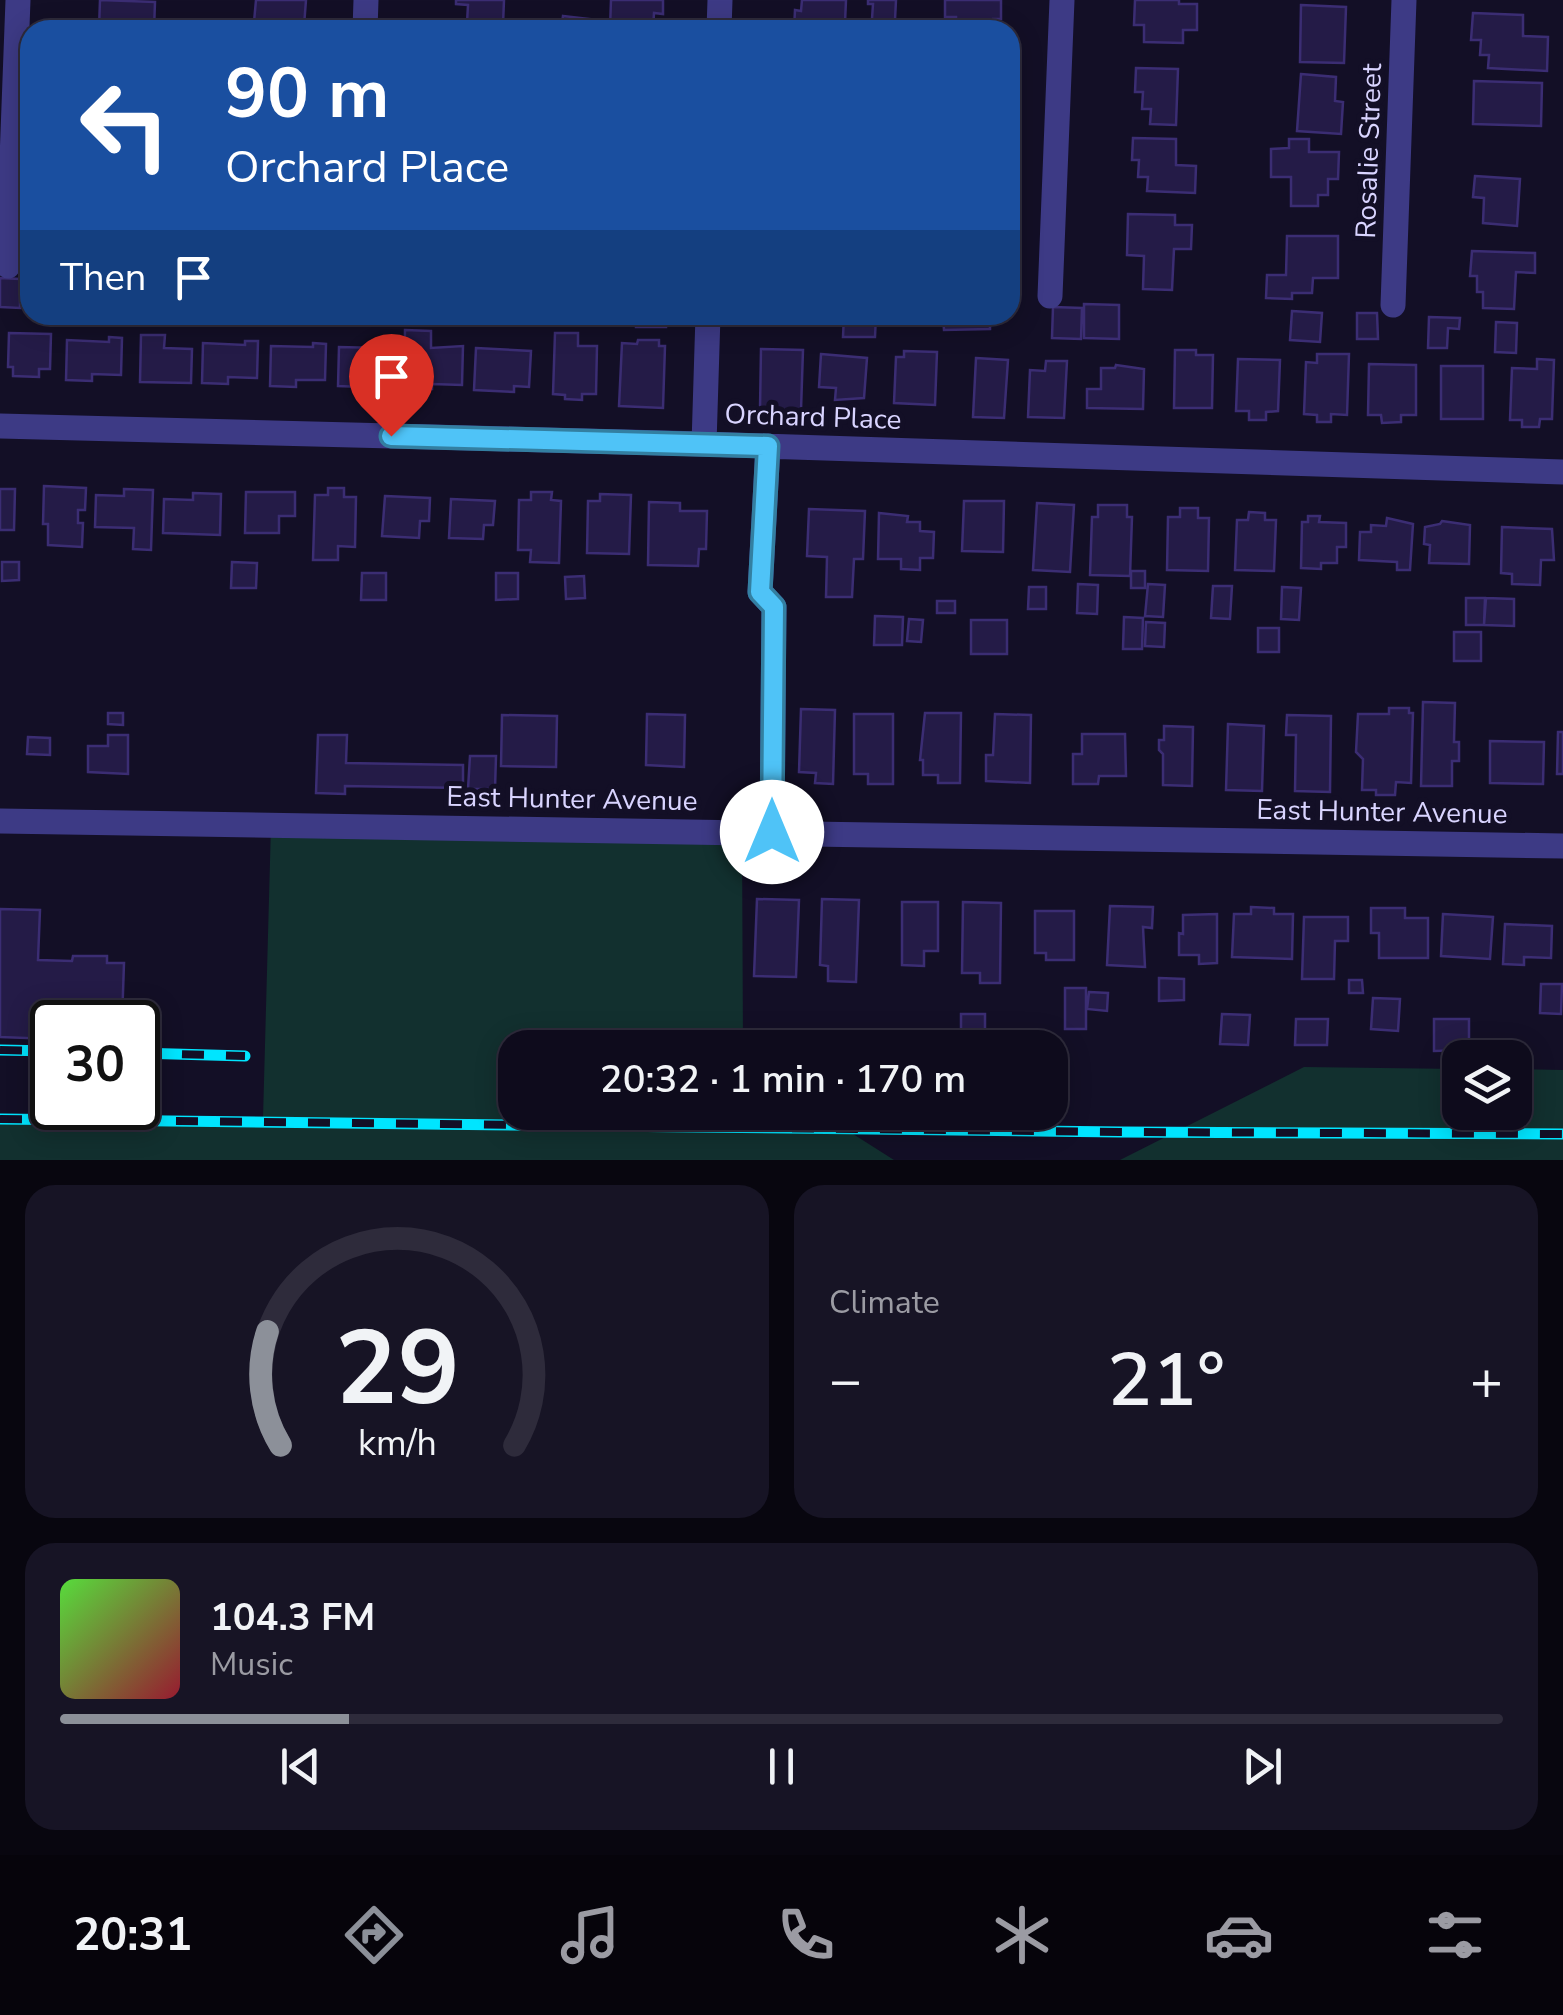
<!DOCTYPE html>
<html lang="en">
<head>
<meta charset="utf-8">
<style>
  :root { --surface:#0e0b1c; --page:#171425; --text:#f1f3f6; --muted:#9b9ba3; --line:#2e2b3b; --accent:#8c9099 }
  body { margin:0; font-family:"Nunito Sans",sans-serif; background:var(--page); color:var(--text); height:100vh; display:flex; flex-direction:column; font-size:38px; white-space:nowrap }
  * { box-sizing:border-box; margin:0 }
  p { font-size:32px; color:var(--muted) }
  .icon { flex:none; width:55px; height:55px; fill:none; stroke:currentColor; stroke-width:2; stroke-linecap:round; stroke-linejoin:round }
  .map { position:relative; height:1160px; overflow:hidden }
  .sheet { display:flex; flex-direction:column; gap:25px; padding:25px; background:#08060f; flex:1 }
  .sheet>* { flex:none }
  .top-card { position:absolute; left:20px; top:20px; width:1000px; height:305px; border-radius:30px; box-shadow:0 5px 25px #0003,0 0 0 2px var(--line); background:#1a4fa0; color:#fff; overflow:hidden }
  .controls { position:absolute; left:1442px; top:1040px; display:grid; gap:20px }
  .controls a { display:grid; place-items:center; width:90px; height:90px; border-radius:20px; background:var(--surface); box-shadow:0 5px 25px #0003,0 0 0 2px var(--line); font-size:50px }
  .speed { position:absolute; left:30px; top:1000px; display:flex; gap:20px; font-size:50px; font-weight:700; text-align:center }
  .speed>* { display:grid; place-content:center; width:130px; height:130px; border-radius:50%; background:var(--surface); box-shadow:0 5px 25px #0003,0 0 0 2px var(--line); line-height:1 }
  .speed .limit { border:5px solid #111; border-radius:15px; background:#fff; color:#111 }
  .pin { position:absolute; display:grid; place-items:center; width:85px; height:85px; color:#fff; margin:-102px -42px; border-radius:50% 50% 50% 0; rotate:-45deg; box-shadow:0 0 10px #0007 }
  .pin .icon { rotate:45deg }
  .me { position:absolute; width:110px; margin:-55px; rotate:0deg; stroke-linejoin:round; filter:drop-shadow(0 0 8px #0008) }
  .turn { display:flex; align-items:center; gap:35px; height:210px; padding:0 40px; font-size:45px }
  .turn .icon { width:130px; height:130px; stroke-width:2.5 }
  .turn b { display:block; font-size:70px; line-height:85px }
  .then { display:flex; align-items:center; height:95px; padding:0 40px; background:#0003; gap:20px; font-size:38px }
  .big { font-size:75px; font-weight:600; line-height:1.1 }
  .sheet .widget { flex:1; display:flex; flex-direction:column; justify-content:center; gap:15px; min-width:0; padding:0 35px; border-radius:30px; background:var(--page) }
  .sheet .dial { align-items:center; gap:0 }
  .dial svg { height:260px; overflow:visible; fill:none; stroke:var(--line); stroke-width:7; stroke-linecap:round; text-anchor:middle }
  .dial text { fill:var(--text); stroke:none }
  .song { display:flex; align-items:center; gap:30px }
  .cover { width:120px; height:120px; border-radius:15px; background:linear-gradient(135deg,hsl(110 70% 55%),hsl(350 70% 35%)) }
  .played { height:10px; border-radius:5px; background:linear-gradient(90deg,var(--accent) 20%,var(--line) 20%) }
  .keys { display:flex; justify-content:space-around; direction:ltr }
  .heat { display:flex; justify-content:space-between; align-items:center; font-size:55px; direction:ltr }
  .sheet .tiles { flex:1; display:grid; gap:25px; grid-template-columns:1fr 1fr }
  .widget:last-child { grid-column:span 2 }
  .trip { position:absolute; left:498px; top:1030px; width:570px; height:100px; border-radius:30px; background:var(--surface); box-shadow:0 5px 25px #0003,0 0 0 2px var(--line); font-weight:600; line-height:100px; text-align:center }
  .menu { display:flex; height:160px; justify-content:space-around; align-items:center; background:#06040b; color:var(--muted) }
  .menu .icon { width:70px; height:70px }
  .menu .current { color:var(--accent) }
  .menu b { font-size:45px; color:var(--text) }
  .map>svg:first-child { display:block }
</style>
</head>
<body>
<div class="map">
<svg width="1563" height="1160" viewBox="0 0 1563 1160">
  <rect width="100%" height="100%" fill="#130f26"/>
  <path fill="#12302f" d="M271,825L742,832L743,1047L515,1048V1112L820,1113L894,1160H0V1121L263,1118Z
    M1304,1067L1460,1069V1112H1515V1069L1563,1070V1160H1120Z"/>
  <path fill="#241b47" stroke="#3b2d73" stroke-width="2.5" d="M100,0L155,2L154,30L99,29Z
    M256,0H306L304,26L254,22Z
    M456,0H504L503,25L467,23L468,5L456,4Z
    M611,0H663V14L654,13L653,30L610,28Z
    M802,0H846L845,23H855V30H794L795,10L801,11Z
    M868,0H896L895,20L872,19L873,4H868Z
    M945,0H1001V19H993V30H956V17H945Z
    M1135,0H1179V4H1197V30H1183V43L1144,42V25H1134Z
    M1301,5L1346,7L1344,63L1300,62Z
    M1473,13L1523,15V36L1548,37L1547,71L1488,68L1489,55H1480L1481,40H1471Z
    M563,16L590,19L589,30H561Z
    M1136,68L1178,69L1176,125L1150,124L1151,109H1142L1143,92H1135Z
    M1301,74L1336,77L1335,101L1343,102L1341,134L1297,131Z
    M1474,81L1542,83L1541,126L1473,124Z
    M1133,138L1176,139V165L1196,166L1195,193L1147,191L1148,177H1138L1139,160H1132Z
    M1289,139H1309V152H1339L1338,179H1328V195H1318V206H1291V177H1271V149L1289,148Z
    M1475,176L1520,179L1517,226L1483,223L1484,198L1473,197Z
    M1128,214L1175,215V225H1192L1191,249H1174L1172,290L1143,289L1144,256L1127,255Z
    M1287,236H1338V278H1313L1312,293H1292V299L1266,298L1267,275H1286Z
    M1472,251L1535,253V273L1516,272L1514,309L1483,308V292H1477V276H1470Z
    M0,278L20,279V308L0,307Z
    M1084,304L1119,305V339L1084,338Z
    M1053,307L1082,308L1081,339L1052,338Z
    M1292,311L1322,313L1320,342L1290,340Z
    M1357,313H1377L1378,339H1357Z
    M636,315H666V327H636Z
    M844,315H876L875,337H843Z
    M943,315H990V329L944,330Z
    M1429,317L1460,318L1459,329L1448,328L1447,348H1428Z
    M1496,322L1517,323L1516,353L1495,352Z
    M405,330L431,331V348L463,346L462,385L432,384V389H404Z
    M9,333L51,334L50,369H39V377L13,376V367H8Z
    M555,333H578V346H597L596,394H582V400L565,399V395L553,394Z
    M141,335H165L164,348L192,349L191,383L140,382Z
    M109,337L122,338L121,375L92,374V381L66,380L67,340L109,342Z
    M638,340H659V346H665L663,408L619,406L622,343L637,344Z
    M245,341H258L257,378L228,377V384L202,383L203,343L245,345Z
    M313,343L326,344L325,380H296V387L270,386L271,346L313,347Z
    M381,343L394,344L393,381L364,380L363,387L338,386L339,347L380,348Z
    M476,348L531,351L529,387L514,386V392L474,390Z
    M761,349L803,350L801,410L760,409Z
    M1175,350H1196V355H1213L1212,408H1174Z
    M904,351L937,352L935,405L894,403L896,357H904Z
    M821,354L867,358L864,398L835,400L836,388L819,387Z
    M1317,354H1349L1347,415L1331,414V422H1317V415L1304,414L1306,362L1317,363Z
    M976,358L1008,360L1004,418L973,417Z
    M1238,359L1280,360L1278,411L1266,412V420H1249V411H1236Z
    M1537,359L1554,360L1552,419H1540L1539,427H1522V420H1510L1512,368L1537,369Z
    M1046,361H1067L1064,418L1028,417L1030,370L1045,371Z
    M1369,364L1416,365V415H1401V422L1382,423L1381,415H1368Z
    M1116,365L1144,369L1143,409L1087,408V389H1101V368H1115Z
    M1441,366H1483V419H1441Z
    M44,486L86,488L85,510H78V523H83L82,547L48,545V524H43Z
    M328,488H344V497H356L355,547L338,546V560H313L315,495H328Z
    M0,489H15L14,530H0Z
    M124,489L153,490L151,550L133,549L134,528L95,527L96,495L124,496Z
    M246,492H295V516H279V533H245Z
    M531,492H552L551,500L561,501L559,563L530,562L531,550H518L519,500H531Z
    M193,493L221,494L220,535L163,533L164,499L193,500Z
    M600,494L631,495L629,554L587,553L588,501H600Z
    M385,496L430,498L429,521H420L419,538L382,536Z
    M451,499L495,501L493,525H484L483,539L449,538Z
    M964,501H1004L1003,552L962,551Z
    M649,502L680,503V511H707L706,549H699L698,566L648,565Z
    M1037,503L1074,505L1070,572L1033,570Z
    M1098,505H1127V517H1132L1130,576L1090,575L1092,517H1098Z
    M1180,508H1198V518H1209L1208,571L1167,570L1168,517H1180Z
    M809,509L865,511L863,559H854L852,597H826L827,557L807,556Z
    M1249,512L1265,513V520H1276L1274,571L1235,570L1237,520H1248Z
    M879,513L908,516L907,522H920V531L934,532L933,558H920V570L901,569V559H878Z
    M1308,516H1320L1319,522L1346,523V547H1337V563H1321V569L1301,568L1302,522H1308Z
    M1387,518L1413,524L1410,570H1397V562L1359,560L1360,532H1371V525L1386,526Z
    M1442,521L1470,525L1469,564L1429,563L1430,545L1424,544L1425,527L1440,524Z
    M1502,527L1552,529L1554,560H1541L1540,585L1512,584V574L1501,573Z
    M2,562H19V580L2,581Z
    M232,562L257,563L256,588H231Z
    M1131,571H1145V588H1131Z
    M362,573H386V600H361Z
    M496,573H518V599L496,600Z
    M584,576L585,598L566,599L565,577Z
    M1078,584L1098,585L1097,614L1077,613Z
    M1148,584L1165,585L1163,617L1145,616Z
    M1213,586H1232L1230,619L1211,618Z
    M1029,587H1046V609H1028Z
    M1282,587L1301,588L1299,620L1281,619Z
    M1466,598H1485L1484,625H1466Z
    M1486,598L1514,599V626L1484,625Z
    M937,601H955V613H937Z
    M875,616L903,617L902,645H874Z
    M1124,617L1143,618L1142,649H1123Z
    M909,619L923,620L921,642L907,641Z
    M971,620H1007V654H971Z
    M1146,622L1165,623L1164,647L1145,646Z
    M1258,628H1279V652H1258Z
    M1454,632H1481V661H1454Z
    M1423,702L1455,703L1454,742H1459V761H1452V786H1421Z
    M1389,708H1409V713H1413L1411,783L1396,782L1395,795H1376V790H1362L1363,759L1356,752L1358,714H1389Z
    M801,709L835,710L833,784L815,783L816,773L799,772Z
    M108,713H123V725L108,724Z
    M925,713H961L960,783H938V775H923V760H920Z
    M647,714L685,715L684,767L646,765Z
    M854,714H893V784H868V774H854Z
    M995,714L1031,715L1030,783L986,781V755H993Z
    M502,715L557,716L556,767L501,766Z
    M1287,715L1331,716L1330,792L1295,791L1296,735H1286Z
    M1228,724L1264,726L1262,791L1226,790Z
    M1164,726L1193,727L1192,786L1163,785V754L1159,750V740H1164Z
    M1558,732H1563V774H1557Z
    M1082,734H1125L1126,776H1099L1098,784H1073V754H1082Z
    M108,735H128V774L88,772V746H108Z
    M318,735H347L346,763L463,765V788L345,786V794L316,793Z
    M28,737L50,738V755L27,754Z
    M1490,741L1544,742L1543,784L1490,783Z
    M470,756H496L495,789H468Z
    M757,899L799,900L796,977L754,976Z
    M822,899L859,900L856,982L828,981V966L820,965Z
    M902,902H938V951H924V966L902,965Z
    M963,902L1001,903L1000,983H980V973H962Z
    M1110,906L1153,907L1152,928L1143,927L1145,967L1107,965Z
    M1251,907L1274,908V914H1293L1292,959L1232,957L1234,914H1251Z
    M1371,908H1405V918H1428V958H1379V933H1371Z
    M0,909L40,910L38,960L72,961L73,956H107V963H124L122,1022H101V1016L57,1015V1022H52V1039L0,1037Z
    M1035,911H1074V960H1046V953H1035Z
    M1217,914V963L1199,964V955H1179V933L1183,934V915Z
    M1443,914L1493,917L1490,959L1441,956Z
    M1304,917H1348V941H1335L1334,979H1302Z
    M1505,924L1552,926L1551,958L1524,957V965L1503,964Z
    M1159,978L1184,979V1000L1159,1001Z
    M1349,980H1362L1363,993H1349Z
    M1541,984H1562L1561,1014L1540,1013Z
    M1065,988H1086V1029H1065Z
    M1089,992L1108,993L1107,1011L1087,1009Z
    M1373,998L1400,999L1398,1031L1371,1029Z
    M961,1014H985V1045L961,1044Z
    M1222,1014L1250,1015L1248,1045L1220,1044Z
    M1296,1019H1328L1327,1045H1295Z
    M1434,1019H1469V1050L1434,1051Z"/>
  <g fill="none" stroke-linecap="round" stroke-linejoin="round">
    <path stroke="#3d3a85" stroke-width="25" d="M365,30L366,0
      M719,30L720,0
      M8,266L18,0
      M1050,296L1062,0
      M1393,305L1404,0
      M0,426L704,444L1563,472
      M704,444L708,315
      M768,446L760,592L774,607L772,832
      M0,821L1563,846"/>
    <g stroke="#00e5ff" stroke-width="11">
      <path id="rail" d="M0,1050L52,1051
        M138,1053L245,1056
        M0,1119L1120,1132L1563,1134"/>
    </g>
    <use href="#rail" stroke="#130f26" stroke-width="8" stroke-dasharray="22" stroke-linecap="butt"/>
  </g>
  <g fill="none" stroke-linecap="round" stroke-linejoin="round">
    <g stroke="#337fa1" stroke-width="25">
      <path id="route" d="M391,436L768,446L760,592L774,607L772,832"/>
    </g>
    <use href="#route" stroke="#4fc3f7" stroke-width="18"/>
  </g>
  <g text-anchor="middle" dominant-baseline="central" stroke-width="10" stroke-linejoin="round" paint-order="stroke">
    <g font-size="28" fill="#d9d4ff" stroke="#130f26">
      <text transform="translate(1369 151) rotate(-88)">Rosalie Street</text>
      <text transform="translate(813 417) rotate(2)">Orchard Place</text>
      <text transform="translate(572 799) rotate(1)">East Hunter Avenue</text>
      <text transform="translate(1382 812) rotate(1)">East Hunter Avenue</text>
    </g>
  </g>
</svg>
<div class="controls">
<a><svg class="icon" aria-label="layers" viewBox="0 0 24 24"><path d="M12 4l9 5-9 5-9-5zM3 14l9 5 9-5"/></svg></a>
</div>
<div class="speed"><div class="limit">30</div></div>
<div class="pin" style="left:391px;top:436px;background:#d93025"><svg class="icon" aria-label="arrive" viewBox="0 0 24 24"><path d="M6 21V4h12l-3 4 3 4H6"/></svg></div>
<svg class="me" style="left:772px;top:832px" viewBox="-20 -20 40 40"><circle r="19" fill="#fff"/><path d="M0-13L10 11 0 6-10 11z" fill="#4fc3f7"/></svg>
<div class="trip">20:32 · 1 min · 170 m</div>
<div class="top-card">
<div class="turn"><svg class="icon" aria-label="left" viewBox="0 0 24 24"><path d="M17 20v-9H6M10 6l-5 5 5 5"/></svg><div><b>90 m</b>Orchard Place</div></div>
<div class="then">Then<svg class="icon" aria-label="arrive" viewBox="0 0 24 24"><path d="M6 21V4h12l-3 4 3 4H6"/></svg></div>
</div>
</div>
<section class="sheet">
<div class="tiles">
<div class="widget dial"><svg viewBox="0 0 100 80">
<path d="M14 69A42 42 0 1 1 86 69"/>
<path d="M14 69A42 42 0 0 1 10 34" stroke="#8c9099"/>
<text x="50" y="56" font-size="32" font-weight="700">29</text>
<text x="50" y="72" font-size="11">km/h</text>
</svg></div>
<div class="widget"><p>Climate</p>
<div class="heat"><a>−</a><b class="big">21°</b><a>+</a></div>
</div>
<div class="widget">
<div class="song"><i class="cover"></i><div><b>104.3 FM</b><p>Music</p></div></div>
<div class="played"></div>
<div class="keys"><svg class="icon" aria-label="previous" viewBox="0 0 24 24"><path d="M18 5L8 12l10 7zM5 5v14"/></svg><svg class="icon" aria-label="pause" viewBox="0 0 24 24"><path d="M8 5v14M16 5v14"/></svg><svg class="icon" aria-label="next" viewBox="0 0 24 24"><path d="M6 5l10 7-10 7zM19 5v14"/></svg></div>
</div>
</div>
</section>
<nav class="menu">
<b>20:31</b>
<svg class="icon current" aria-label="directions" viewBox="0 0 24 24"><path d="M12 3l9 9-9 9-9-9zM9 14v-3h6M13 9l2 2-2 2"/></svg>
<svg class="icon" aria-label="music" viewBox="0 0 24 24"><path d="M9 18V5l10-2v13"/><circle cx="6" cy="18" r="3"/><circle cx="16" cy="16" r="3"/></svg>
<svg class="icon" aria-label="phone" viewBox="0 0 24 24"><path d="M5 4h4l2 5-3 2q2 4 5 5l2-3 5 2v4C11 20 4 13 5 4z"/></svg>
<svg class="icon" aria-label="climate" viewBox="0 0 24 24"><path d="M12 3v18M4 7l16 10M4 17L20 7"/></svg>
<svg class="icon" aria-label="car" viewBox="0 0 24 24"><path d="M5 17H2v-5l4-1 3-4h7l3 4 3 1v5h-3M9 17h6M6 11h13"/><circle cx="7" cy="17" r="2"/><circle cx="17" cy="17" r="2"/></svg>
<svg class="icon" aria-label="filters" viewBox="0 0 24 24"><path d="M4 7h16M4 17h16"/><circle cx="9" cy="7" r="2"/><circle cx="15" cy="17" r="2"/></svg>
</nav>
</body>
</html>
